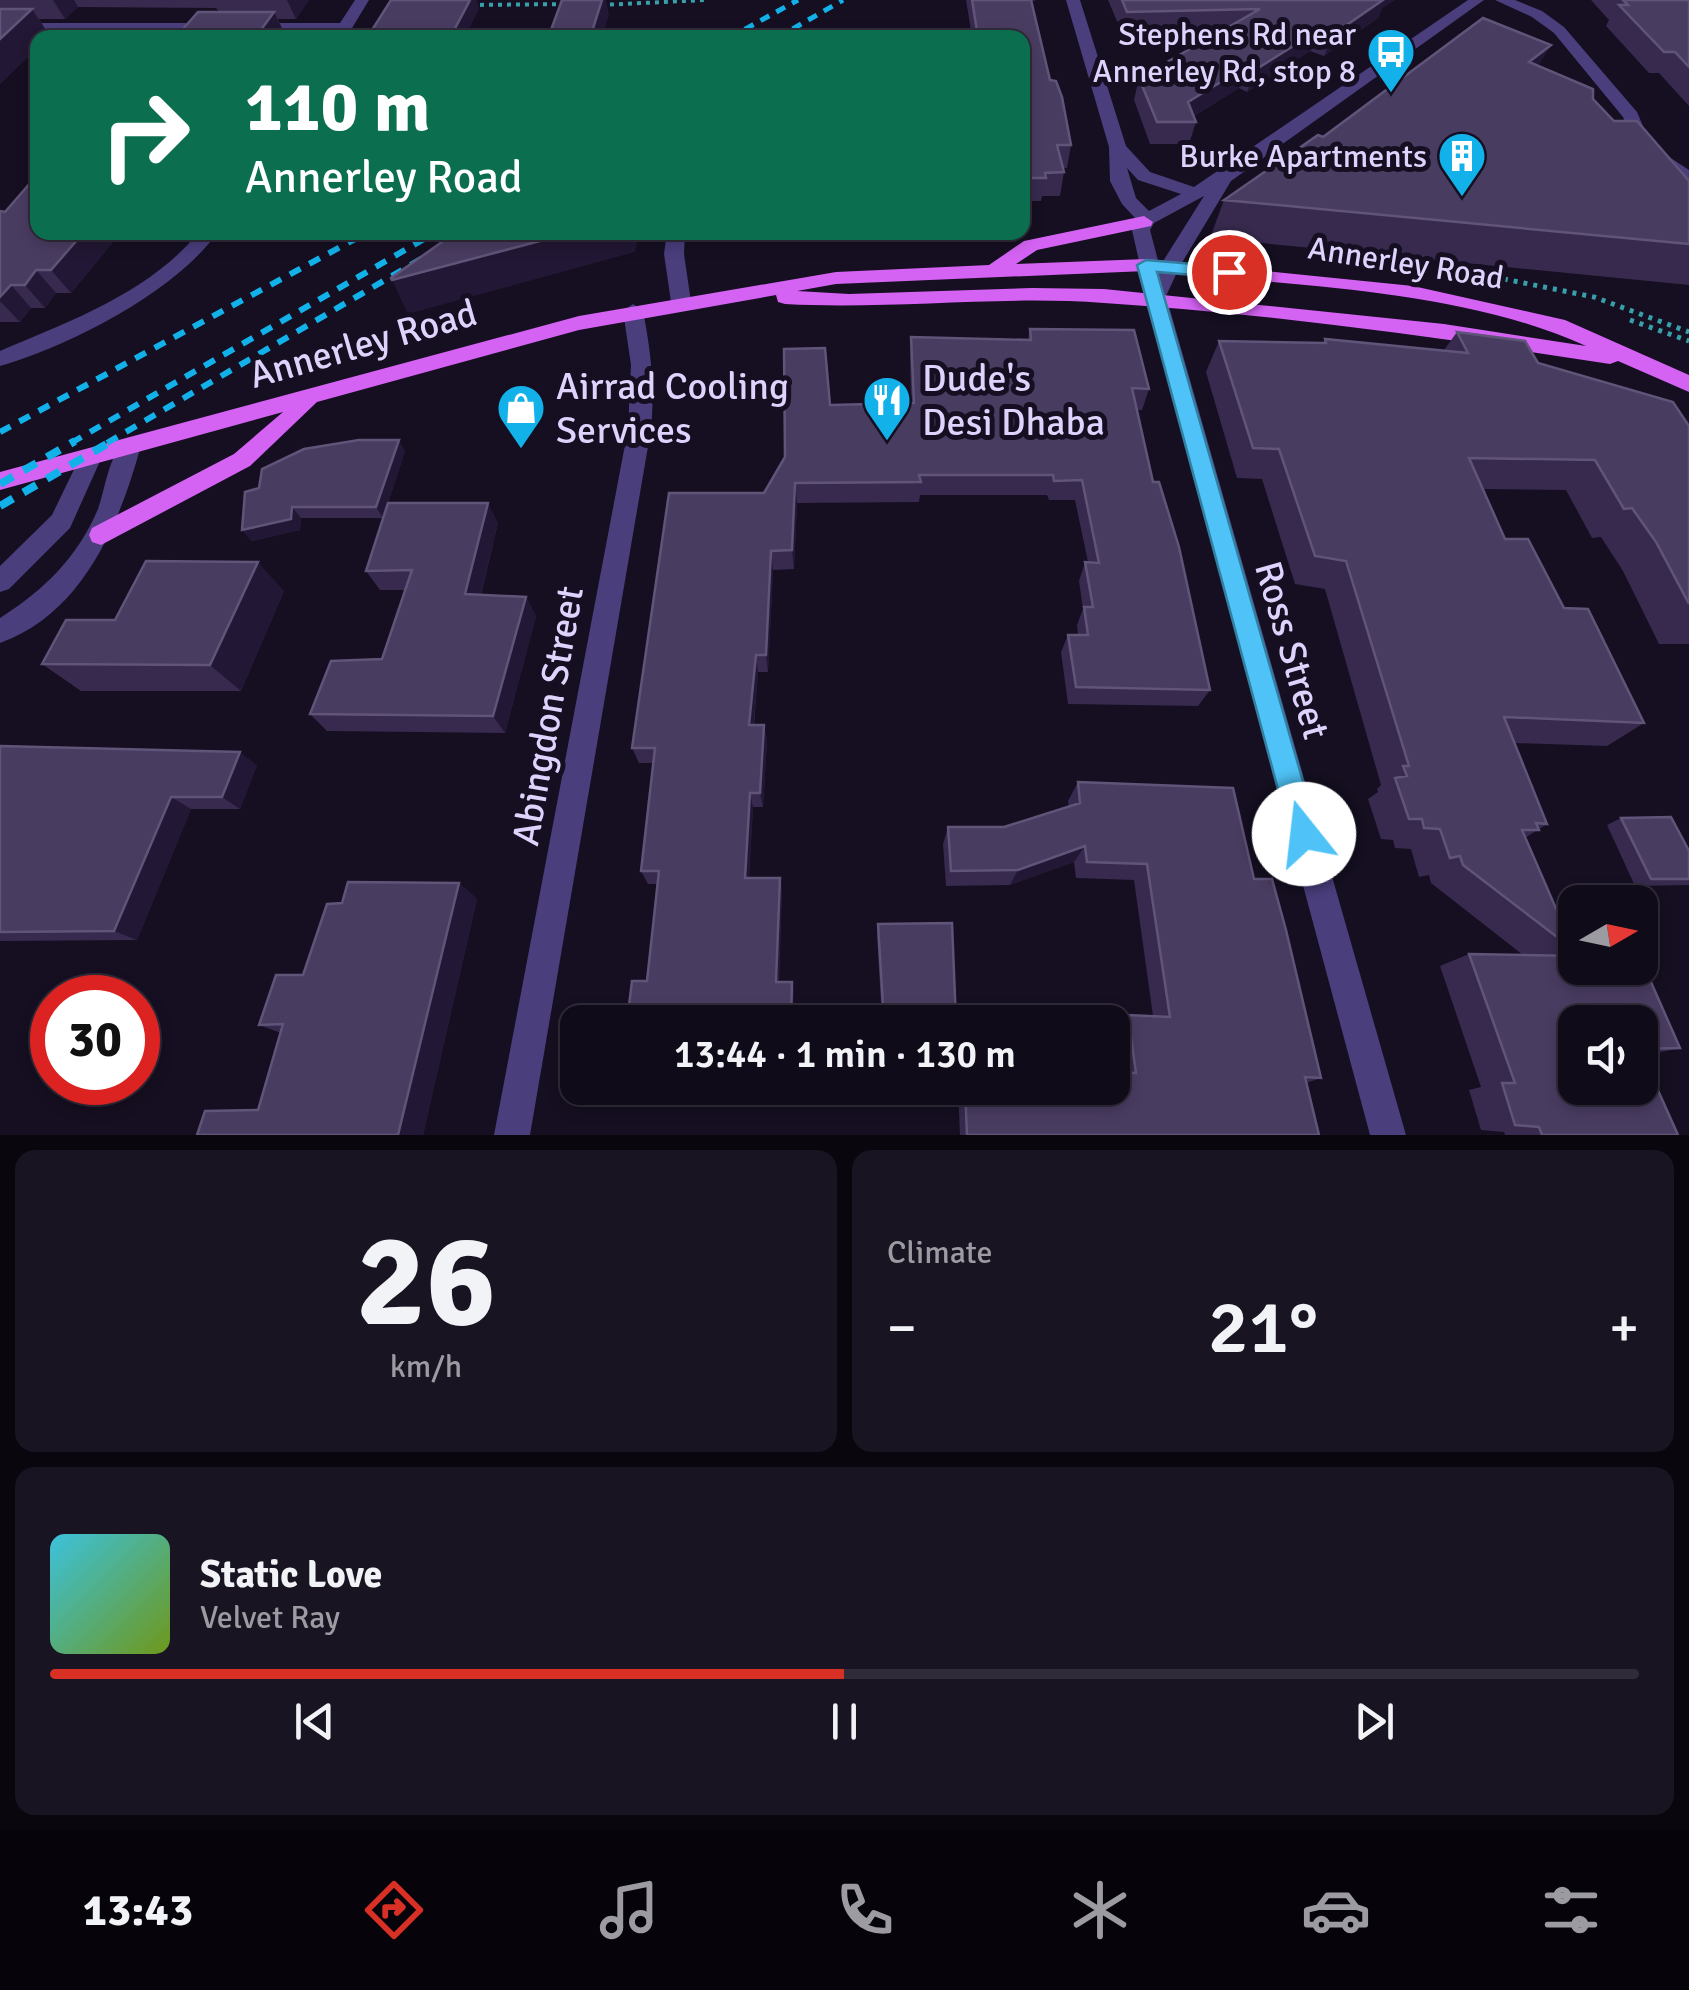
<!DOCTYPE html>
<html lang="en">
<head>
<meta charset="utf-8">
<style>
  :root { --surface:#100b19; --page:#191422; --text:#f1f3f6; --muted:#9c9ba2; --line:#302b38; --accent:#d93025 }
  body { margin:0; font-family:Signika,sans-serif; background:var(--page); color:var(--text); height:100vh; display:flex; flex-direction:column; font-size:38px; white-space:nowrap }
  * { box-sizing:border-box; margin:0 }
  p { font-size:32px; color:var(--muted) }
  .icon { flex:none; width:55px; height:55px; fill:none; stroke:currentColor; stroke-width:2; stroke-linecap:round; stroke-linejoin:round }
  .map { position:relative; height:1135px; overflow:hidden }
  .details { display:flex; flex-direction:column; gap:15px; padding:15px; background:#09060e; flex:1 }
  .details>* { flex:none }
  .top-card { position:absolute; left:30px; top:30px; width:1000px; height:210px; border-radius:20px; box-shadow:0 5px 15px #0003,0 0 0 2px var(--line); background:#0b6e4f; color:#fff; overflow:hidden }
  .needle { width:65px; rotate:81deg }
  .controls { position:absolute; left:1558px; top:885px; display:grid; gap:20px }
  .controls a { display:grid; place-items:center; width:100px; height:100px; border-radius:20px; background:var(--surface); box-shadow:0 5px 15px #0003,0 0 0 2px var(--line); font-size:50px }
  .speed { position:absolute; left:30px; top:975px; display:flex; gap:20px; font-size:50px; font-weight:700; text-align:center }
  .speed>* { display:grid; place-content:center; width:130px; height:130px; border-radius:50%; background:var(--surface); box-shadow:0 5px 15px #0003,0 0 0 2px var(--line); line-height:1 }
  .speed .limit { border:15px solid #d22; background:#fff; color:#111 }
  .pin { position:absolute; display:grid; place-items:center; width:85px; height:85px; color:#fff; margin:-42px; border:5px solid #fff; border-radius:50%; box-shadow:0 2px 10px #0007 }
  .me { position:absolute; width:110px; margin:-55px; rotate:344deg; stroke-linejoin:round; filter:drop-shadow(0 0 8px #0008) }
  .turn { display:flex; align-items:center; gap:35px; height:210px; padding:0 50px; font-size:45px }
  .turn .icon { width:130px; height:130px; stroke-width:2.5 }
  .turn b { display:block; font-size:70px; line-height:85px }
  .big { font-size:75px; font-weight:600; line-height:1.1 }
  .details .card { flex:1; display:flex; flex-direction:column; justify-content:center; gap:15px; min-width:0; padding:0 35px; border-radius:20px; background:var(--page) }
  .details .dial { align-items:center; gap:0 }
  .dial b { font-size:130px; line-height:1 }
  .song { display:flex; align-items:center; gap:30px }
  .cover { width:120px; height:120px; border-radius:15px; background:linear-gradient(135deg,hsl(190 70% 55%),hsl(80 70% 35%)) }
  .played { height:10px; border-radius:5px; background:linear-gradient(90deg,var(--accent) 50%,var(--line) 50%) }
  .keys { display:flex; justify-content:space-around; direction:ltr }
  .heat { display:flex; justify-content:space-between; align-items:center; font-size:55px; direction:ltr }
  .details .tiles { flex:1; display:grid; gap:15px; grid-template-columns:1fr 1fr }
  .card:last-child { grid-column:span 2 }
  .trip { position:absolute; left:560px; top:1005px; width:570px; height:100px; border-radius:20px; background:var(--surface); box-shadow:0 5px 15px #0003,0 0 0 2px var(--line); font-weight:600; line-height:100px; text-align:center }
  .dock { display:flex; height:160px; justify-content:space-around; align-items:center; background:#06040a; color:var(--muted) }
  .dock .icon { width:70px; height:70px }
  .dock .active { color:var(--accent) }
  .dock b { font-size:45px; color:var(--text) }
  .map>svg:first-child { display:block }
</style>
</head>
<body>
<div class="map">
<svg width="1689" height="1135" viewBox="0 0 1689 1135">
  <rect width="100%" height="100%" fill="#150f21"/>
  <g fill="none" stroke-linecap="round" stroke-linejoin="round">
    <path stroke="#38a0ab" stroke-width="4" stroke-dasharray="4 5" stroke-linecap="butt" d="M471,5L569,4
      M601,5L705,0"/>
    <path stroke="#38a0ab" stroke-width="5" stroke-dasharray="4 6" stroke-linecap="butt" d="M1494,277L1594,297L1689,332
      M1630,320L1689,341"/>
    <path fill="#4a3e7d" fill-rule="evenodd" d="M355,0H369L346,38H331L335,31H0V23H340Z
      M1066,0H1080L1126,146L1150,172L1194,187L1468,0H1484L1231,181L1180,266L1166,296L1406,1135H1370L1158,345L1132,230L1137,220L1122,204L1110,181L1109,147ZM1127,168L1138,180L1181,194L1149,211L1136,198ZM1204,196L1160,266V268L1150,230L1154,223Z
      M1495,0H1515L1542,11L1564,27L1637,112L1651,145L1689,170V183L1637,152L1623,117L1554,33L1532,17Z
      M199,232H218C175,292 70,346 0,366V351C70,321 149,293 199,232Z
      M667,232H685L684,254L691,302L681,309L671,302L664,254Z
      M633,304L643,311C651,351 655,388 651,429L530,1135H494L628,429L631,365L623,311Z
      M129,440L140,449C119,525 82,614 0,643V618C43,591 78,557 98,509C105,491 110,446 129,440Z
      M90,450L101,459L70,528L9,589L0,592V566L52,515L82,453Z"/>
    <path fill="#d463f3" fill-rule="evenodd" d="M1144,216L1153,222L1151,226L1037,250L1016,264L1146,259L1413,286L1565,320L1689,375V392L1618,361L1610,364C1443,338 1273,314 1104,303C998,295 891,310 785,304L778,302L776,295L579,330L317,402L250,466L101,545L92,542L89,535L92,528L234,454L283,412L0,490V472L579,316L836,272L989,265L1024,241ZM1146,271C1285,285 1459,288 1586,346L1444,324L1104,289L1032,288L849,294L797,291L836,284Z"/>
    <path stroke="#12b1e9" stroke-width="5" stroke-dasharray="10 8" stroke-linecap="butt" d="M729,38L798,0
      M777,38L843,0"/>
    <path stroke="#12b1e9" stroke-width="6" stroke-dasharray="12 10" stroke-linecap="butt" d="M0,432L368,232
      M71,443L436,232
      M107,443L467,232"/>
    <path stroke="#12b1e9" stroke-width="8" stroke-dasharray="15 12" stroke-linecap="butt" d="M0,484L75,441
      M0,506L112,441"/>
  </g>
  <path fill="#372a4e" d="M0,0H309L296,19H278L285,35L283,38H175L219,12L216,8L78,7L65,19H39L49,35L47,38H38V47L0,84Z
    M966,0H1037L1033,1L1032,6L1050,80L1071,145L1067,168H1063L1064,172L1060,196H1042L1041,201H1022V38H967V32L971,31Z
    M1108,0H1395L1382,8L1378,18L1324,56L1310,51L1247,92L1239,88L1194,116L1196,122L1189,144H1150L1134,100L1139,78L1222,31L1122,33Z
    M1591,0H1689V106L1659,73H1649L1606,26L1609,20Z
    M1538,66L1593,99L1614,121L1689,181V285L1210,238L1224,200L1323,137Z
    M0,211L5,212L38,232H121L71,293H56L45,308H31L20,322H0Z
    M1030,329L1149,389L1142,410H1137L1153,482L1210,690L1198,706L1068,704L1061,652L1068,635H1078L1077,625L1083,609L1079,581L1085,562H1088L1075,500H1049L1047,495H920L919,502L797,503L794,569L773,570L768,672H758L754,725H764L767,741L763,807H753L749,878H780L782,890L779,982L794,991L647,981L658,884H648L641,871L653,763H639L632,748L764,493L830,405L911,403L910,358L911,337L1028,340Z
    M1457,332L1538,363L1689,426V644H1659L1623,571L1601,537L1592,538L1566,490L1482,489L1505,539L1564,608L1644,723L1607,746L1514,743L1547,824L1525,838L1574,950L1558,956L1680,1048L1643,1056L1678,1135H1505L1504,1132L1481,1130L1469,1090L1481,1087L1440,966L1469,954L1523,955L1431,883L1429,875L1419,877L1411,849L1395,848L1393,840L1381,839L1368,799L1378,792L1377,789L1381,785L1325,589L1295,584L1262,479L1237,478L1206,372L1219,341L1323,343L1325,339L1444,350Z
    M405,451L388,503L498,523L481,595L526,597L536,616L505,733L327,731L310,714L382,659L405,590H380L366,571L383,518H301L300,530L252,541L242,530Z
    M284,591L241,691H81L42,664L115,620Z
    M0,746L257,765L240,809H191L137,940L0,941Z
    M1078,782L1254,879L1321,1078L1306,1083L1319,1135H960L958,1088H1112L1120,1072L1115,1025L1128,1015L1153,1016L1134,880L1076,878L1074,862L1010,885L946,886L943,844L948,827H1004L1069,807L1068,801Z
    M1621,818L1689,851V885L1635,886L1607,825Z
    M459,883L477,899L423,1135H197L258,1110L281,1033L259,1025L303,975L342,903Z
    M878,924L956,1022H882L877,934Z"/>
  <path fill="#221734" d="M53,0H74L78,7L65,19Z
    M287,0H309L296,19Z
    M470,0H477L479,9L465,38H450Z
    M602,0H606L609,15L602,38H590Z
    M1379,0H1395L1382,8L1378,18L1324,56L1332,35Z
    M32,9L49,35L47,38H38V47L0,84V39Z
    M274,12L285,35L283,38H255Z
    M1319,30L1310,51L1247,92L1255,70Z
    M1551,45L1529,82V62Z
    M1247,66L1239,88L1182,123L1188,102Z
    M84,232H121L71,293L51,270Z
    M574,232H639L635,252L408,314L392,280Z
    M36,270L56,293L45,308L25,285Z
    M11,285L31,308L20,322L0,301V297Z
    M399,440L405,451L383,518L376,507Z
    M795,483L797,503L794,569L792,550Z
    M488,503L498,523L476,613L465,594Z
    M292,507L301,518L300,530L252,541L242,530Z
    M771,551L773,570L768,672L766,655Z
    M258,562L284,591L241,691L210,665Z
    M526,597L536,616L505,733L493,716Z
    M756,655L758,672L752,741L749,725Z
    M764,725L767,741L763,807L760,793Z
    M240,752L257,765L240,809L222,797Z
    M750,793L753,807L748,890L745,878Z
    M171,797L191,809L137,940L114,931Z
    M1085,846L1074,862L1010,885L1018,870Z
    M780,878L782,890L778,991L776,982Z
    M459,883L477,899L423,1135H398Z
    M792,982L794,991L793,1022H791Z"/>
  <path fill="#493c61" stroke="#605479" stroke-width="2.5" d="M391,0H470L450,38H367Z
    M562,0H602L590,38H548Z
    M972,0H1031L1050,80L1056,81L1062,97L1071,145H1057L1064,172L1045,173L1046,178H1022V38H968L967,32L977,31Z
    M1122,0H1383L1332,35L1319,30L1255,70L1247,66L1188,102L1196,122H1157L1139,78L1260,9L1127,12Z
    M1623,0H1689V67L1675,52H1664L1619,5H1628Z
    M0,9H32L0,39Z
    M198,12H274L255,38H175Z
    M1483,18L1551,45L1529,62L1593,89V99L1614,121H1637L1689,181V244L1224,200L1318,135L1323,137Z
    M38,174V232H84L51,270H36L25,285H11L0,297V211L5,212Z
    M456,232H574L392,280L391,278Z
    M1030,329L1134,330L1149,389L1132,388L1153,482H1159L1179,547L1210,690L1076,687L1068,635H1088L1084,607H1093L1085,562L1099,563L1082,480L1054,481L1053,475H919L921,482L795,483L792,550L771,551L766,655H756L749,725H764L760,793H750L745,878H780L776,982H792L791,1022H627L632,981H647L659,871H641L655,748H632L669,493H764L785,457L784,349L825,348L830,405L914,403L911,337L1031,340Z
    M1457,332L1525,341L1538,363L1673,402L1689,426V604L1656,542L1632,508L1624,509L1595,460L1469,458L1505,539H1528L1564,608L1588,609L1644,723L1504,717L1547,824L1536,823L1539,830H1522L1574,950L1463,865L1460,856L1450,858L1440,829L1424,828L1422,819H1409L1395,778L1407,776L1403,766H1409L1346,561L1315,556L1279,449L1253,448L1219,341L1326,343L1325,339L1468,353Z
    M359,440H399L376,507H292L291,519L242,530L245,492L259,488L262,469L304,449Z
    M388,503H488L465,594L526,597L493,716L310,714L331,661L382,659L412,570L366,571Z
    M146,561L258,562L210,665L42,664L66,620H115Z
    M0,746L240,752L222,797H171L114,931L0,932Z
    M1078,782L1233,788L1254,879H1272L1286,930L1321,1078L1305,1077L1319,1135H967L965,1088H1112V1072L1136,1073L1128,1015L1170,1017L1147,864L1087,862L1085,846L1018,870L951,871L948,827H1004L1080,803Z
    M1671,817L1689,851V879H1651L1621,818Z
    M348,882L459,883L398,1135H197L205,1111L258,1110L283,1024L259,1025L276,975H303L327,904L342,903Z
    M952,923L956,1022H884L878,924Z
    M1469,954L1575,956V968H1640V957L1680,1048L1640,1049V1022H1575V1088H1640V1050L1678,1135H1542L1539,1127L1515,1125L1502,1083H1515Z"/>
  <path fill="#4fc3f7" stroke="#337fa1" stroke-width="2.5" d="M1146,260L1229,267L1238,272L1229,278L1157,272L1318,834L1314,843L1304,847L1294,843L1290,834L1137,265Z"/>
  <defs>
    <g id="bus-pin" transform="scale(2.5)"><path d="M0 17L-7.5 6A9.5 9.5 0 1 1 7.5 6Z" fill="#12b1e9" stroke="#150f21"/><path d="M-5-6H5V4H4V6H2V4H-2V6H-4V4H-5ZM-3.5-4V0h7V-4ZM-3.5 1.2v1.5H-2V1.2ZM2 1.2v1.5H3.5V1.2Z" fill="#fff"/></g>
    <g id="building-pin" transform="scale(2.5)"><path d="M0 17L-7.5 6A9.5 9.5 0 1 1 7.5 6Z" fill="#12b1e9" stroke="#150f21"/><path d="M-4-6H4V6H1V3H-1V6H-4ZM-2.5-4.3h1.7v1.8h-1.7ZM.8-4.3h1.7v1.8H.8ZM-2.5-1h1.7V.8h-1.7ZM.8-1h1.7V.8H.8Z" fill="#fff"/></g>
    <g id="restaurant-pin" transform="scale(2.5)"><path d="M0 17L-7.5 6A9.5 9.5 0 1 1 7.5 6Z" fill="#12b1e9" stroke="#150f21"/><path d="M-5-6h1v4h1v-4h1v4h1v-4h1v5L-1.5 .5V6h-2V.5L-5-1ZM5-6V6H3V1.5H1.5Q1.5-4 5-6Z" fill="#fff"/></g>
    <g id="shop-pin" transform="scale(2.5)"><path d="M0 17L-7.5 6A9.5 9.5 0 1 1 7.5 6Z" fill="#12b1e9" stroke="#150f21"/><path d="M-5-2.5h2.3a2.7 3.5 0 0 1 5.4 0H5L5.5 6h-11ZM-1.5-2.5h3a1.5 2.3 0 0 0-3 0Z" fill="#fff"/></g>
  </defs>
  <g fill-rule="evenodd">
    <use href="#bus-pin" x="1391" y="52"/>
    <use href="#building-pin" x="1462" y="156"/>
    <use href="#restaurant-pin" x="887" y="400"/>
    <use href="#shop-pin" x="521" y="408"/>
  </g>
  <g text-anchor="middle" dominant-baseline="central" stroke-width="10" stroke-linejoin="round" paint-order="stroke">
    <g font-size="32" fill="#ded3fc" stroke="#150f21" text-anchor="end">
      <text x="1356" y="34">Stephens Rd near<tspan x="1356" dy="37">Annerley Rd, stop 8</tspan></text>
      <text x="1427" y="156">Burke Apartments</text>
    </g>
    <g font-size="32" fill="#ded3fc" stroke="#150f21">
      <text transform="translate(1406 263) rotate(9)">Annerley Road</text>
    </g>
    <g font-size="38" fill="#ded3fc" stroke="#150f21">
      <text transform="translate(363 344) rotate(-16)">Annerley Road</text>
      <text transform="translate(1292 650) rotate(74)">Ross Street</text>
      <text transform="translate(548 716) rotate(-80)">Abingdon Street</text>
    </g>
    <g font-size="38" fill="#ded3fc" stroke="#150f21" text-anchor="start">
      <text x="922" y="378">Dude's<tspan x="922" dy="44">Desi Dhaba</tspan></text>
      <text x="556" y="386">Airrad Cooling<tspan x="556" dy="44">Services</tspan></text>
    </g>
  </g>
</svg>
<div class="controls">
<a><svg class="needle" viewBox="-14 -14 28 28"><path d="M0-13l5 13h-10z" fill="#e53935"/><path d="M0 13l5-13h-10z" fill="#9c9ba2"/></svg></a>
<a><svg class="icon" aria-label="sound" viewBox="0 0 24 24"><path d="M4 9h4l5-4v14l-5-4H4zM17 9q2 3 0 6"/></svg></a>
</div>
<div class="speed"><div class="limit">30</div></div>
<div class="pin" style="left:1229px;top:272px;background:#d93025"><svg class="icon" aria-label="arrive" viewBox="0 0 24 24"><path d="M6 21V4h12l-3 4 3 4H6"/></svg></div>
<svg class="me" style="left:1304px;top:834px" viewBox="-20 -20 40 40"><circle r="19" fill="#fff"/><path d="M0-13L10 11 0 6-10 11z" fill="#4fc3f7"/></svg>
<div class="trip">13:44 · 1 min · 130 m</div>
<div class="top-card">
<div class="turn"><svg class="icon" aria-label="right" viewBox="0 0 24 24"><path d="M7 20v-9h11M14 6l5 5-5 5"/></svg><div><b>110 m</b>Annerley Road</div></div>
</div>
</div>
<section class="details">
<div class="tiles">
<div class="card dial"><b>26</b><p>km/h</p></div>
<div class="card"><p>Climate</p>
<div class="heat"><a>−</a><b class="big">21°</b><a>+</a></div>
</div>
<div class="card">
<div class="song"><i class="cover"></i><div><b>Static Love</b><p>Velvet Ray</p></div></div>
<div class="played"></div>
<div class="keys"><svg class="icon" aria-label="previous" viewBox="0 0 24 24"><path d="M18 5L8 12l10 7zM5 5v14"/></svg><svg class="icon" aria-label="pause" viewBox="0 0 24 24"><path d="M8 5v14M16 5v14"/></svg><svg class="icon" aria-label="next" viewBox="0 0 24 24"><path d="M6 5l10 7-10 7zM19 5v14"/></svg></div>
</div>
</div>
</section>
<nav class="dock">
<b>13:43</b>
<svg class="icon active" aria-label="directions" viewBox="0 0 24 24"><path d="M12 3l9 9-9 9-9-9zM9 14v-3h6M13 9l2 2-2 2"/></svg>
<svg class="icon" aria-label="music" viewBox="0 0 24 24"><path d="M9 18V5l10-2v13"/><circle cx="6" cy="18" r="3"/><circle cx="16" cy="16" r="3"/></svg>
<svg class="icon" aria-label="phone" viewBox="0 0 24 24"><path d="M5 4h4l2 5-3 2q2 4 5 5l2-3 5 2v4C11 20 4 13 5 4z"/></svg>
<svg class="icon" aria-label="climate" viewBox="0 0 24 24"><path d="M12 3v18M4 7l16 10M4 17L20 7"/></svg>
<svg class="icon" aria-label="car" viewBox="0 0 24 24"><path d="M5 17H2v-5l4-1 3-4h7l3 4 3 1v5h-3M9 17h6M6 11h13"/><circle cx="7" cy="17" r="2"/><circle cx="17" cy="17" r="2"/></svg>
<svg class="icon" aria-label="filters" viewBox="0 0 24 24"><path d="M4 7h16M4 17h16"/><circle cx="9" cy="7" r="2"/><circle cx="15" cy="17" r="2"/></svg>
</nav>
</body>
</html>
